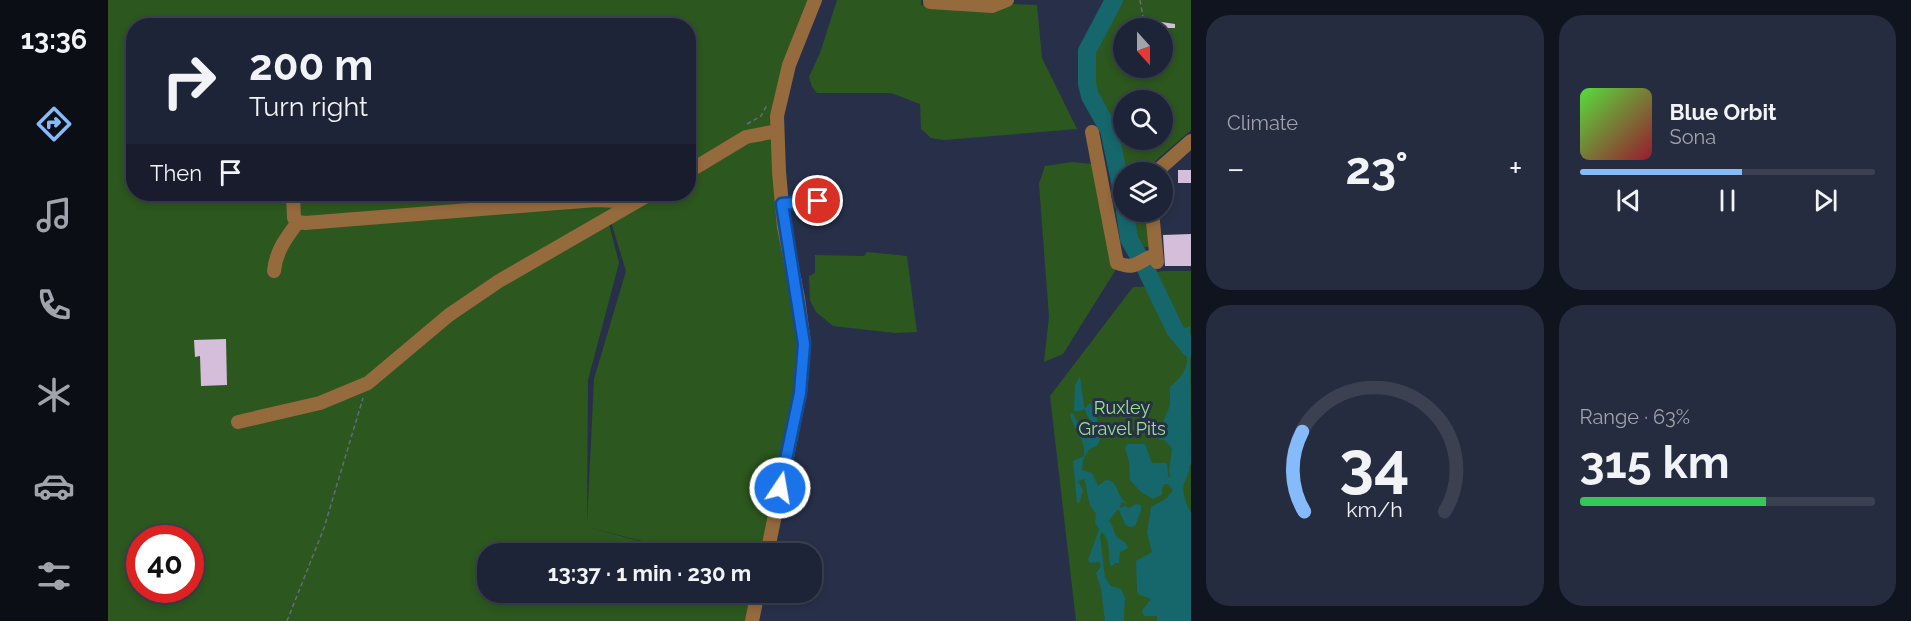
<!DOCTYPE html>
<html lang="en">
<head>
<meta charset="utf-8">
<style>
  :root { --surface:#1e2437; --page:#262c3f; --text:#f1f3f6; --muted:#a1a4ad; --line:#3c4152; --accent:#85bbfb }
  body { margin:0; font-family:Raleway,sans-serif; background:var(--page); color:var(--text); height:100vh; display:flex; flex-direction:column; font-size:22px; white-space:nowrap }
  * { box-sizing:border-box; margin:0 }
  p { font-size:20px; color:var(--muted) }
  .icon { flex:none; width:33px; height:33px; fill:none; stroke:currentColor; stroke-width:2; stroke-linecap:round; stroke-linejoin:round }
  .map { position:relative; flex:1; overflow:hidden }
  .details { display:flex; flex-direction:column; gap:15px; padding:15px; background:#10141e; width:720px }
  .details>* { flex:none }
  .guide { position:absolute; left:18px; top:18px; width:570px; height:183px; border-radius:24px; box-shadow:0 3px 9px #0003,0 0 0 2px var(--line); background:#1e2437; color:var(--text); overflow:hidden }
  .needle { width:39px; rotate:159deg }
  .controls { position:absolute; left:1005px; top:18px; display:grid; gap:12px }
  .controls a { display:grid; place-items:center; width:60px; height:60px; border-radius:50%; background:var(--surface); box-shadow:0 3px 9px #0003,0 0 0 2px var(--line); font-size:30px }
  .speed { position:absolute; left:18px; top:525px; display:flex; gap:12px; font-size:30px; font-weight:700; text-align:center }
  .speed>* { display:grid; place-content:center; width:78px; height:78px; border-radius:50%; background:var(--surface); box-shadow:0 3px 9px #0003,0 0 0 2px var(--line); line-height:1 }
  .speed .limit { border:9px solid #d22; background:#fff; color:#111 }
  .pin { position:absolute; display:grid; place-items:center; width:51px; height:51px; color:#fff; margin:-26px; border:3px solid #fff; border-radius:50%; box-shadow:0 2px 6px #0007 }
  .me { position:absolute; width:66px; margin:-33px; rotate:12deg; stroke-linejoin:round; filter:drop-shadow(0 0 4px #0008) }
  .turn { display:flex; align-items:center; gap:21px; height:126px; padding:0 24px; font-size:27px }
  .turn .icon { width:78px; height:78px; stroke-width:2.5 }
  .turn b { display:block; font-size:42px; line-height:51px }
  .then { display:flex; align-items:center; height:57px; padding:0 24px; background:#0003; gap:12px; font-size:22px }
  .big { font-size:45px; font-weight:700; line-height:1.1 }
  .details .widget { flex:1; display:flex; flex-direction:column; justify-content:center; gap:9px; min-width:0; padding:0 21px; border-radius:24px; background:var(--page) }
  .details .dial { align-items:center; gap:0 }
  .dial svg { height:156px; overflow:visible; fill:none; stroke:var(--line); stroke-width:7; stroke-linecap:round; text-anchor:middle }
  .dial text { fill:var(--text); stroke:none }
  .song { display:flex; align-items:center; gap:18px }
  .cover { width:72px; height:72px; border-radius:9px; background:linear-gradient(135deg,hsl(110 70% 55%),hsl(350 70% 35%)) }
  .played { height:6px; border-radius:3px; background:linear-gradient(90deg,var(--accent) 55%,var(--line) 55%) }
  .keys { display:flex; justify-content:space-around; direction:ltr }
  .heat { display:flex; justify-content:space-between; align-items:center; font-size:33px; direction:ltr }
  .charge { height:9px; border-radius:4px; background:linear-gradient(90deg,#34c759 63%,var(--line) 0) }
  .details .tiles { flex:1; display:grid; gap:15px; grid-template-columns:repeat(2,1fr) }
  .trip { position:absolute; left:369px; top:543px; width:345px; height:60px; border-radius:24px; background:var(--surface); box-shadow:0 3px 9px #0003,0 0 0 2px var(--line); font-weight:700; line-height:60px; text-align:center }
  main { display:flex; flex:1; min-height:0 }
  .tab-bar { display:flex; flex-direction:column; width:108px; justify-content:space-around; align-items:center; background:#0c0e16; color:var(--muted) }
  .tab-bar .icon { width:42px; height:42px }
  .tab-bar .active { color:var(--accent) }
  .tab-bar b { font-size:27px; color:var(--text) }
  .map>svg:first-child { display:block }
</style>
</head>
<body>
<main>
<nav class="tab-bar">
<b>13:36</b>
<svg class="icon active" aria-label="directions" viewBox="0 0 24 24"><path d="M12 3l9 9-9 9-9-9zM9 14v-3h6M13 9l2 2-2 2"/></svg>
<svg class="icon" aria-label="music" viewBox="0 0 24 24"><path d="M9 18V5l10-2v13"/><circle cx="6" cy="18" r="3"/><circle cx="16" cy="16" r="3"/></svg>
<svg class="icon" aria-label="phone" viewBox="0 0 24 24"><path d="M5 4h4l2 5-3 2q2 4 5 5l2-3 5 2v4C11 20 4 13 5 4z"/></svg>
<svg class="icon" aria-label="climate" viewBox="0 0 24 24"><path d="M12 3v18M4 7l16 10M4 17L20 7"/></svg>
<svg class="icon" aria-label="car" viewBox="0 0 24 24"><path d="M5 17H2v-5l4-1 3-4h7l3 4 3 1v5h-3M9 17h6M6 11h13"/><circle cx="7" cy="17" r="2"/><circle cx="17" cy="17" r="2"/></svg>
<svg class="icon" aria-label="filters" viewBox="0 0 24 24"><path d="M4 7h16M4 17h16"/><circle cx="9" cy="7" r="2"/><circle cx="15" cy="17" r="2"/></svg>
</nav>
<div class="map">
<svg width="1083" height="621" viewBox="0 0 1083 621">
  <rect width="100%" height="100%" fill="#283049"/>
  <path fill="#2c571e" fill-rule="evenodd" d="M0,0H706C693,35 663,93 666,130L637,135L581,168L580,26H26V194H538L499,216L511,263L480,380L479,524L486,379L518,271L503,222L549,194H580L581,175L638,139L667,134L675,227L695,344L691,394L657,553H581L479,527L575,553L380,554V592L647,593L640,621H0ZM32,538H82V590H32Z
    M729,0H813V5L884,11L905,4L929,5L934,58L969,129L836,140L823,138L813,129L812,104L783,93H709L704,87L701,77L712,53Z
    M1011,0H1083V130L1038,169V172H1016L1015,186L1002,125L985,94L981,73L983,57ZM1016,28H1054V68H1016ZM1016,100H1054V140H1016Z
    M964,162L984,164L1003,262L1007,271L955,354L936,362L941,317L931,184L937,166Z
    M1020,212H1041L1043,246L1030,249L1026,239Z
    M759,252L799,256L809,332L787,333L725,326L708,312L702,300L701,276L707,273V255L756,256Z
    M1054,271H1083V621H968L942,396L1025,287L1054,286L1045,273Z"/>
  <path fill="#15676c" d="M1082,326L1083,464L1081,466C1082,474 1078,477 1076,484C1074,492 1078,506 1083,512V621H1049V616H1037L1034,613L1035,609L1043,599L1032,595L1029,592L1028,561L1044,552L1039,533L1043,507L1059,498L1065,490L1060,484H1057L1054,488V495L1045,499L1033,492L1022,480L1021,462L1017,448L1019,444H1037L1044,463H1059L1060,476L1063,478L1061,472L1064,448L1056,440L1050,439L1054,436L1053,427L1062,405V387C1071,380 1083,366 1078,353C1075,346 1068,340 1065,333Z
    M972,376L976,406L978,408L980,404H983C988,418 998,433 989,446L981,449L975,460L974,470L984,473L990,486L998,480C1010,481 1008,491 1013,497C1014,500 1018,502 1020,504L1013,502L1012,508L1017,506L1021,508L1028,504L1033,505V511L1027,526L1021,527L1017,524L1011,510H1009L1001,521C1006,526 1005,533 1010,538C1015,542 1018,541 1020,548L1012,552L1011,563H1007L1003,567C999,555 1004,542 994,532L992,536L997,578L1003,586L1013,589L1017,598L1016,621H997L993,589L988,573L993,566L991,562L982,563L980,560L991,529L987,523L988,513C979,506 980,490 976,479L970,481L975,490L971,504L969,503L965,461L976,456C978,439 965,430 962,414L965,413C968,424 976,428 986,431L987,426L979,416L977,409L971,411H966L967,385Z"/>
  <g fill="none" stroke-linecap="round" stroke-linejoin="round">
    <path stroke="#15676c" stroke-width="18" d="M1006,0L979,51V84L982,96L1001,130L1016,201
      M1017,212L1021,239L1037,267L1067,330L1083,349"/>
  </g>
  <path fill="#d5beda" d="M1040,20L1067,24V28H1039Z
    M1070,170H1083V183H1070Z
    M1083,234V266H1057L1055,235Z
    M118,339L119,385L93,386L92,356L87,357L86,340Z"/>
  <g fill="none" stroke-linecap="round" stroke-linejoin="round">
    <path stroke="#636b81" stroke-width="1.5" stroke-dasharray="4.5 3" stroke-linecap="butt" d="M1032,0L1035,17L1033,28
      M639,124L653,116L659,105
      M179,621L216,528L255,398"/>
    <path stroke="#956a3d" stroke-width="14" d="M822,0V2L884,6L899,0
      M984,132L1009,263C1031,271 1030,259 1048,255
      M580,172L638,137L669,131
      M1048,172L1083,141
      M185,194L186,218L190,222L197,223L488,200L511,201L521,205
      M674,204L710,201
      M1044,212L1049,262
      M166,271C168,251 178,238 190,222
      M130,422L212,403L260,383L341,315L391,281L542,194
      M659,554L692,393L696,343L690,298L676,227L671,172L669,116L681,65L707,0
      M644,621L650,592"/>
  </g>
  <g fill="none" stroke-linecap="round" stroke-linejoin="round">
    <g stroke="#114b97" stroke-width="15">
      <path id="route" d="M672,488L692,393L696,344L674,204L710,201"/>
    </g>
    <use href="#route" stroke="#1a73e8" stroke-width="10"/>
  </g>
  <g text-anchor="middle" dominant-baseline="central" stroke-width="6" stroke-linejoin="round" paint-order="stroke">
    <g font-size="18" fill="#9ae782" stroke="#283049">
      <text x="1014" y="407">Ruxley<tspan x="1014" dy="21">Gravel Pits</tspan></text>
    </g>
  </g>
</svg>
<div class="controls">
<a><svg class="needle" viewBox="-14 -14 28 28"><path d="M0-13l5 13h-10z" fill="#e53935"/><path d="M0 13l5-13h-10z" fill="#a1a4ad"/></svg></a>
<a><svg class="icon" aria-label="search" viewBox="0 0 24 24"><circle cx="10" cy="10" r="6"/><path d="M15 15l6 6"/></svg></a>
<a><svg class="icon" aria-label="layers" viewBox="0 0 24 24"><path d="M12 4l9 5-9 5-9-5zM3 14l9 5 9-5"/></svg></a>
</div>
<div class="speed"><div class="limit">40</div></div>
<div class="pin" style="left:710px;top:201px;background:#d93025"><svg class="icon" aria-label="arrive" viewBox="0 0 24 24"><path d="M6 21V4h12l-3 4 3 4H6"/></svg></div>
<svg class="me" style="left:672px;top:488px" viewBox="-20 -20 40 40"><circle r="17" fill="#1a73e8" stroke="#fff" stroke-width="3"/><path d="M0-11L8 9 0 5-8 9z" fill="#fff"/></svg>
<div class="trip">13:37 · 1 min · 230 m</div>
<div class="guide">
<div class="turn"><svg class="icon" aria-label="right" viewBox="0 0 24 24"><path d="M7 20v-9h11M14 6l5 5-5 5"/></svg><div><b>200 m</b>Turn right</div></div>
<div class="then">Then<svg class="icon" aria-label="arrive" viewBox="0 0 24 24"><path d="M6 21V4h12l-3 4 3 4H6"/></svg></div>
</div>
</div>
<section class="details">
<div class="tiles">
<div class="widget"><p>Climate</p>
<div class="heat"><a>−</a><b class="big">23°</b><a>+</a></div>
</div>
<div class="widget">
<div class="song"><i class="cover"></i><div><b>Blue Orbit</b><p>Sona</p></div></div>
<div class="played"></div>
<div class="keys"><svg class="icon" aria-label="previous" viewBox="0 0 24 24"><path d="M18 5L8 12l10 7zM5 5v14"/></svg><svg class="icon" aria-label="pause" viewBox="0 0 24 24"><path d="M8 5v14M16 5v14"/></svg><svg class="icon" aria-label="next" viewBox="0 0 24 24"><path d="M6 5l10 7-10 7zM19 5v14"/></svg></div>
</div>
<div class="widget dial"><svg viewBox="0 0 100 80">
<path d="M14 69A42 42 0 1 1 86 69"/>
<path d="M14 69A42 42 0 0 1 13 28" stroke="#85bbfb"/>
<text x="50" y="56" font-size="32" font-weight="700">34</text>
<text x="50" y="72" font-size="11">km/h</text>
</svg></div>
<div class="widget"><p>Range · 63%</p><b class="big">315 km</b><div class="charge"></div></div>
</div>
</section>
</main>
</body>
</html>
